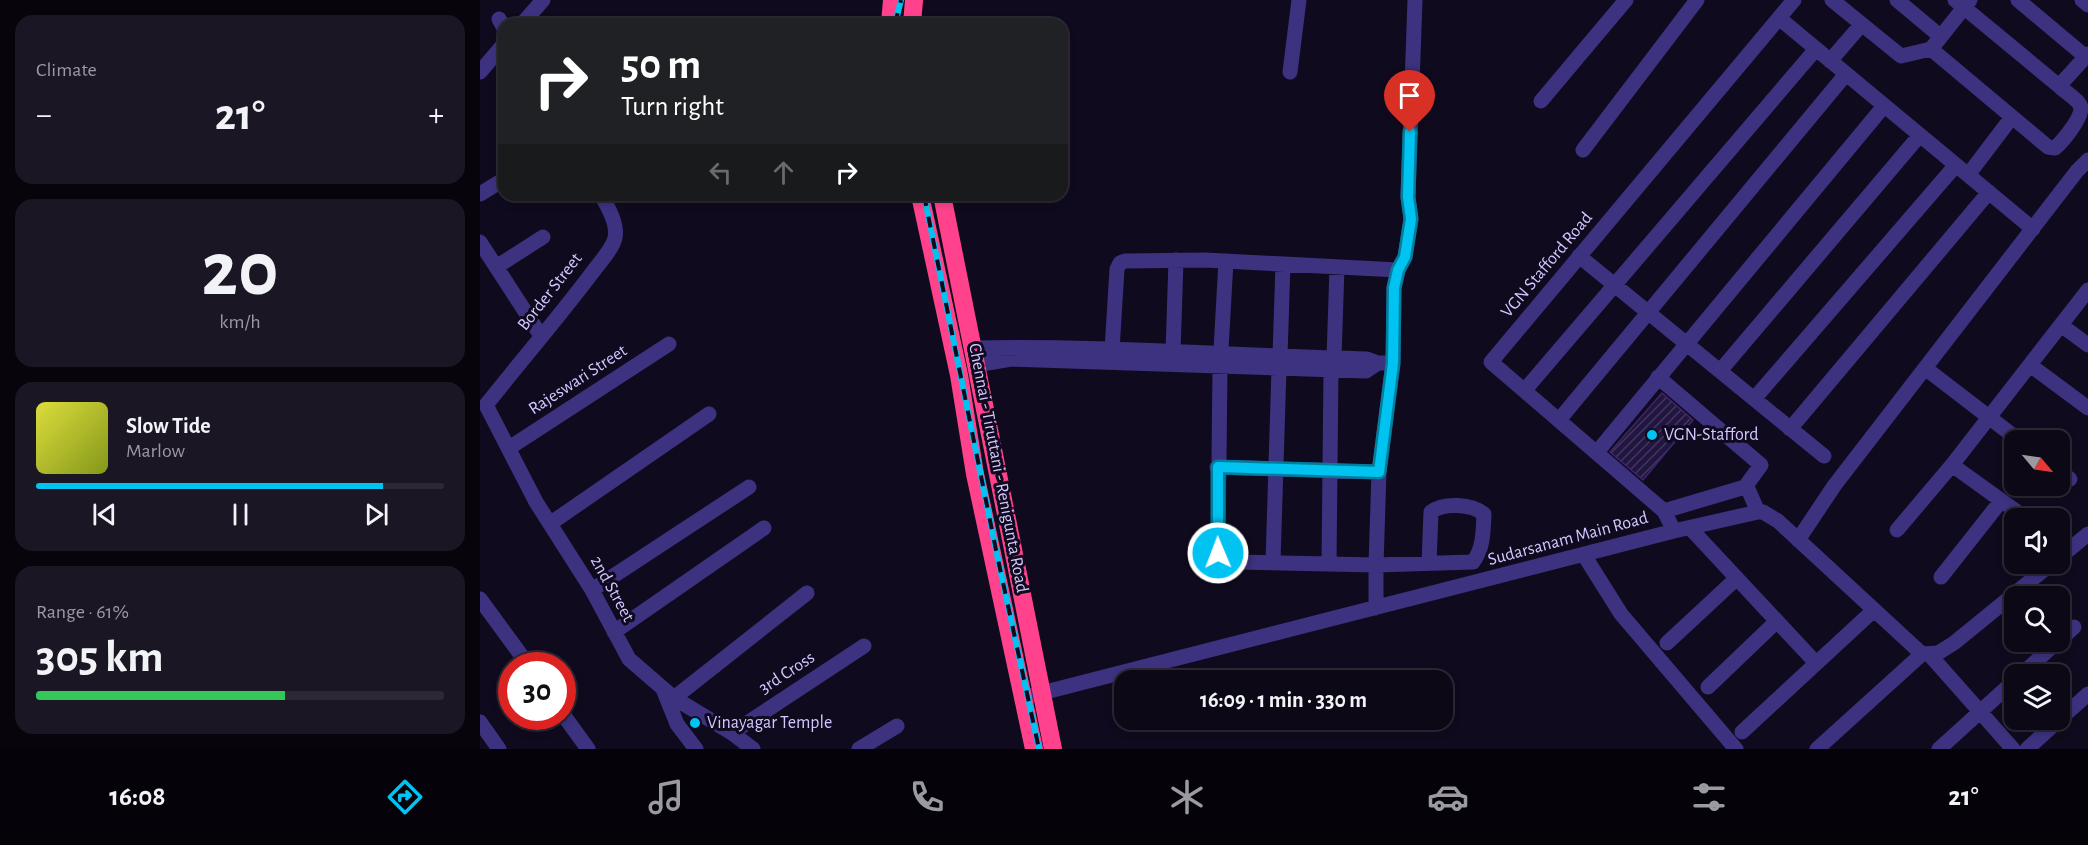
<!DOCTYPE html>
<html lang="en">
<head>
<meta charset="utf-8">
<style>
  :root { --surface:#0c0816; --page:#1a1623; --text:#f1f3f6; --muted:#9a9aa1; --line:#2c2935; --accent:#00c3f2 }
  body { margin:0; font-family:"Alegreya Sans",sans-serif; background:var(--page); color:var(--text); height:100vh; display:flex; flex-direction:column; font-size:22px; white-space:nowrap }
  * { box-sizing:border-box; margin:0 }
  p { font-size:20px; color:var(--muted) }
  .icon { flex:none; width:33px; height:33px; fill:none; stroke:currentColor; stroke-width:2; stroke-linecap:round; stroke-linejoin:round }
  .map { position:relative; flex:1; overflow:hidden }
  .sheet { display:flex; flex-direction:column; gap:15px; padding:15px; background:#07040c; width:480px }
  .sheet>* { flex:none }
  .banner { position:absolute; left:18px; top:18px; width:570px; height:183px; border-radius:18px; box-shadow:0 3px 9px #0003,0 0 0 2px var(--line); background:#202124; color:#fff; overflow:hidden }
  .needle { width:39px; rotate:119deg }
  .fabs { position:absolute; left:1524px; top:430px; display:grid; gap:12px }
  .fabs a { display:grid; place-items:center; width:66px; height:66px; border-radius:12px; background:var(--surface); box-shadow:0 3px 9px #0003,0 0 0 2px var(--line); font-size:30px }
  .speed { position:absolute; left:18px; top:652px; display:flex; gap:12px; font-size:30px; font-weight:700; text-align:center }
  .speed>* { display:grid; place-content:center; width:78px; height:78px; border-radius:50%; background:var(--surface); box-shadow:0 3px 9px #0003,0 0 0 2px var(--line); line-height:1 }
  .speed .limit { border:9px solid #d22; background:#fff; color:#111 }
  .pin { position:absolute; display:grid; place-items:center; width:51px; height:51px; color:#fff; margin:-62px -26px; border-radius:50% 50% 50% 0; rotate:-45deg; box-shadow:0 0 6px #0007 }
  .pin .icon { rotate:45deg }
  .me { position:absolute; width:66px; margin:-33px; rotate:359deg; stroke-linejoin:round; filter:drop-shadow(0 0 4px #0008) }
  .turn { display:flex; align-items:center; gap:21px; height:126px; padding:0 24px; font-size:27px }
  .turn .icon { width:78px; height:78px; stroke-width:2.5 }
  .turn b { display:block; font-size:42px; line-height:51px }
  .lanes { display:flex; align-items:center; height:57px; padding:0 24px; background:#0003; justify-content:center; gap:30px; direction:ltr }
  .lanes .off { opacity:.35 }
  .big { font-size:45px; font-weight:600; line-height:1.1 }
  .sheet .widget { flex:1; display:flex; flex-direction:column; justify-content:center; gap:9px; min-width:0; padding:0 21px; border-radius:18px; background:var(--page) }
  .sheet .dial { align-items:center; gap:0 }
  .dial b { font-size:78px; line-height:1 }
  .song { display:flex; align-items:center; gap:18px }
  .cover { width:72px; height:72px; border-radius:9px; background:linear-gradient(135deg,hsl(60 70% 55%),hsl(70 70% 35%)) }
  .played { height:6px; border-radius:3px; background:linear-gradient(90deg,var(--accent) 85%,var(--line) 85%) }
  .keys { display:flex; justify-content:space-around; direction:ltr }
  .heat { display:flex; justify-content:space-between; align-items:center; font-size:33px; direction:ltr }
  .charge { height:9px; border-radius:4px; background:linear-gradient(90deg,#34c759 61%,var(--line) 0) }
  .trip { position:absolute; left:634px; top:670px; width:339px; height:60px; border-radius:18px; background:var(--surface); box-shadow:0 3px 9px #0003,0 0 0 2px var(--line); font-weight:600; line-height:60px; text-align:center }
  .tabs { display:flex; height:96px; justify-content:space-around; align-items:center; background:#050309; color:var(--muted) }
  .tabs .icon { width:42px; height:42px }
  .tabs .on { color:var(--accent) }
  .tabs b { font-size:27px; color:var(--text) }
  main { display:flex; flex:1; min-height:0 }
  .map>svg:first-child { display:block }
</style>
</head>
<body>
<main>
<section class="sheet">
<div class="widget"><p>Climate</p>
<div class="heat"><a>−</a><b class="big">21°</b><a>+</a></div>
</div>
<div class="widget dial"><b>20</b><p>km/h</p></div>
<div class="widget">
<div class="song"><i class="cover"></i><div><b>Slow Tide</b><p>Marlow</p></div></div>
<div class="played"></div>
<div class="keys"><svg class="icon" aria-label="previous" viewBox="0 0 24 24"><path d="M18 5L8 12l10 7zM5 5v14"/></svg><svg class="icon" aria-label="pause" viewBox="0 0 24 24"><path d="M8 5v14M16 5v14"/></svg><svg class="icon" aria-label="next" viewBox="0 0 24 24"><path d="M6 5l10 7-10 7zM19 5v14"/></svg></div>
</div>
<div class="widget"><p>Range · 61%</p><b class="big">305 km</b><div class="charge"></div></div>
</section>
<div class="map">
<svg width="1608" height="749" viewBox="0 0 1608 749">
  <defs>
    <pattern id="building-hatch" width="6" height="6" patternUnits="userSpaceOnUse" patternTransform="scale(1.5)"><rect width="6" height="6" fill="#221540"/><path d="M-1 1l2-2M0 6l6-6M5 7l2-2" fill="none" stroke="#41365d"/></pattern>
  </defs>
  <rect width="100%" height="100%" fill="#100a1e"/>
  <path fill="url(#building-hatch)" stroke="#3b266d" stroke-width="1.5" d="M1182,393L1213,420L1163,480L1130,452Z"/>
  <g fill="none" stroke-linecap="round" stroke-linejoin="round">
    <path stroke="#3d3280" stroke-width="15" d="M1352,0L1421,56L1451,49L1490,0
      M1417,0L1460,36
      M1475,0L1579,86
      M1538,0L1606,57
      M1602,0L1608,5
      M1299,18L1553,229
      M19,19L24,28
      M42,24L63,0
      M1451,49L1568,147L1575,148C1582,142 1606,114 1600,105C1596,98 1585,92 1579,86L1608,54
      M1350,61L1381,25
      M0,72L24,44
      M810,72L819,0
      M1061,101L1146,0
      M1103,150L1217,0
      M1488,175L1532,117
      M0,194L18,183
      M121,195C128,207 138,224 135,238C132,250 119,263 112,273C78,318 41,361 6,405L56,502L112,590L149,659L194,698L252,733L273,749
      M0,242L61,336
      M1099,256L1344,456
      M746,261L740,367L738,553L748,561L757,562L896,565L993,562C1004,548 1003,530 1004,514C992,504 964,502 951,512L949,563
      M16,267L63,237
      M1581,325L1608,345
      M492,348C624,345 756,356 887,359L898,363H913
      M632,350L637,269L640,263L645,261L725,260L918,270
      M693,352L696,260
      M800,356L803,264
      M854,358L857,267
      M496,365L531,359L886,371L898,363
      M1550,365L1608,408
      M1445,368L1540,441
      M1240,371L1440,135
      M1178,377L1281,465L1265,487
      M1045,390L1336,49
      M1274,399L1476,165
      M1079,420L1366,74
      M1310,429L1509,192
      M29,448L189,344
      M1117,452L1404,106
      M1472,465L1547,519
      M737,467L899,472
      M1580,471L1590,479
      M1184,511L1265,487L1268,489L1278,512
      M71,523L229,414
      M1210,528L1336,663
      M1417,530L1472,465L1608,290
      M1194,531L1184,511L1011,362L1314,0
      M1318,540L1354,486L1597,171L1608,160
      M1104,555L1141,614L1256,749
      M1580,557L1608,534
      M793,562L799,368
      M849,564L851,370
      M1461,577L1521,501
      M112,590L269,487
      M0,599L49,666
      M896,608V565L899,472L913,363L914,288L918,270L925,257L931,219L928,197L935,0
      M134,632L284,528
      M1580,640L1594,627
      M1187,643L1257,578
      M1449,654L1533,749
      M1541,675L1577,642
      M1228,687L1297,621
      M183,689L197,724L216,749
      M194,698L327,593
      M542,698L1194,531L1278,512H1283L1298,521L1442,654L1458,653L1474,643L1571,564
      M82,713L108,749
      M1580,719L1608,694
      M0,722L19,749
      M1262,732L1394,610
      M252,733L384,646
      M379,749L417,726
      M1337,749L1442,654
      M1459,749L1534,681
      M1547,749L1579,720"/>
    <path stroke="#ff428b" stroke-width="18" d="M410,24L412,0
      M432,24L434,0
      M440,195L479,375L495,474L554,749
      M462,195L573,749"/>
    <g stroke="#00c3f2" stroke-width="6">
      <path id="rail" d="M415,24L421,0
        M444,195L516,550L559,749"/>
    </g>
    <use href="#rail" stroke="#100a1e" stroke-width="4" stroke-dasharray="11" stroke-linecap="butt"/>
  </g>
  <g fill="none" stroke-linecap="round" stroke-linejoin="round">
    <g stroke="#007f9d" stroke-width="15">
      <path id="route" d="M738,553V467L899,472L913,363L914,288L918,270L925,257L931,219L928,197L930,132"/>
    </g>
    <use href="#route" stroke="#00c3f2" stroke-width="10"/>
  </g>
  <g fill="#00c3f2" stroke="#100a1e" stroke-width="2">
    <circle cx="1172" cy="435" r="6"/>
    <circle cx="215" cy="723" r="6"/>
  </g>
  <g text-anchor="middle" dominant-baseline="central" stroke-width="6" stroke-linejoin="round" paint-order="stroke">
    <g font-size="18" fill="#d3c7ff" stroke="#100a1e">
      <text transform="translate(1067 265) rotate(-50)">VGN Stafford Road</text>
      <text transform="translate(70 292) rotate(-52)">Border Street</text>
      <text transform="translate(98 380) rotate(-33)">Rajeswari Street</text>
      <text transform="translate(518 468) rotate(79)">Chennai - Tiruttani - Renigunta Road</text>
      <text transform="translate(1088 539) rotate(-15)">Sudarsanam Main Road</text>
      <text transform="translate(132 589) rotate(61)">2nd Street</text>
      <text transform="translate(307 673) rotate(-33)">3rd Cross</text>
    </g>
    <g font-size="18" fill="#d3c7ff" stroke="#100a1e" text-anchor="start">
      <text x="1184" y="435">VGN-Stafford</text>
      <text x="227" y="723">Vinayagar Temple</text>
    </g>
  </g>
</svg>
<div class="fabs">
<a><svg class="needle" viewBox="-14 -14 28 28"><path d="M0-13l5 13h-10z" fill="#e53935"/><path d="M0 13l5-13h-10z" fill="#9a9aa1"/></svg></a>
<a><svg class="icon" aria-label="sound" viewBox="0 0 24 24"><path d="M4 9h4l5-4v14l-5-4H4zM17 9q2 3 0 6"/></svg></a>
<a><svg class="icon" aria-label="search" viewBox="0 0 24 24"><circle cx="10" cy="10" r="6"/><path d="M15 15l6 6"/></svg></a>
<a><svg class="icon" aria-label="layers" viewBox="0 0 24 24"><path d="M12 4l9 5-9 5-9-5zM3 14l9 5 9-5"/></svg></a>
</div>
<div class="speed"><div class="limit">30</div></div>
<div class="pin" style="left:930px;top:132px;background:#d93025"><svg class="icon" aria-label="arrive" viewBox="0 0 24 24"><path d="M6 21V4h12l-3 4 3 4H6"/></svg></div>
<svg class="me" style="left:738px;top:553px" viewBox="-20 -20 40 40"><circle r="17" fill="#00c3f2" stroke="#fff" stroke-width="3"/><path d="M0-11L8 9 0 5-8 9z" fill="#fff"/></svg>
<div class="trip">16:09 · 1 min · 330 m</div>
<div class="banner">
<div class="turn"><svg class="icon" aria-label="right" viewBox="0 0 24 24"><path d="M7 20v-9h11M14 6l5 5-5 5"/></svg><div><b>50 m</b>Turn right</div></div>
<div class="lanes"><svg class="icon off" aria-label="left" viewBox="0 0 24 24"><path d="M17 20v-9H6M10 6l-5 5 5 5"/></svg><svg class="icon off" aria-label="ahead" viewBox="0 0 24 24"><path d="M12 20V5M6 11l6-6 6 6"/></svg><svg class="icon" aria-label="right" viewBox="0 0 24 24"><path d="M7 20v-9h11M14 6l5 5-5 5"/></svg></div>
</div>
</div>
</main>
<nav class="tabs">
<b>16:08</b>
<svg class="icon on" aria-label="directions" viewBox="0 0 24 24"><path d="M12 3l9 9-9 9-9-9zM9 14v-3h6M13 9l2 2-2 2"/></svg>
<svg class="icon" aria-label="music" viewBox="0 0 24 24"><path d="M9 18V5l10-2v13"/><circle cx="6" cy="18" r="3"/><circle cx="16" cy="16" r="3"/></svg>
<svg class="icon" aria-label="phone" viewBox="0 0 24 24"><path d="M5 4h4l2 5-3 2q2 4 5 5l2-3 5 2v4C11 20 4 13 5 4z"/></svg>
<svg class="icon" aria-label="climate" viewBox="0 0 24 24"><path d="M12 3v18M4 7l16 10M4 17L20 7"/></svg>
<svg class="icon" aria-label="car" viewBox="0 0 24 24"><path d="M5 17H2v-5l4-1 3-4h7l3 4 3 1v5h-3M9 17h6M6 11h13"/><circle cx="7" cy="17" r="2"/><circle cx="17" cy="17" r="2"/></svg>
<svg class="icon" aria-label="filters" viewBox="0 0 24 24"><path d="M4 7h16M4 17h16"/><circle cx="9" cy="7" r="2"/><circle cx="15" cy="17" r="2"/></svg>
<b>21°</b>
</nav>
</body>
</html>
